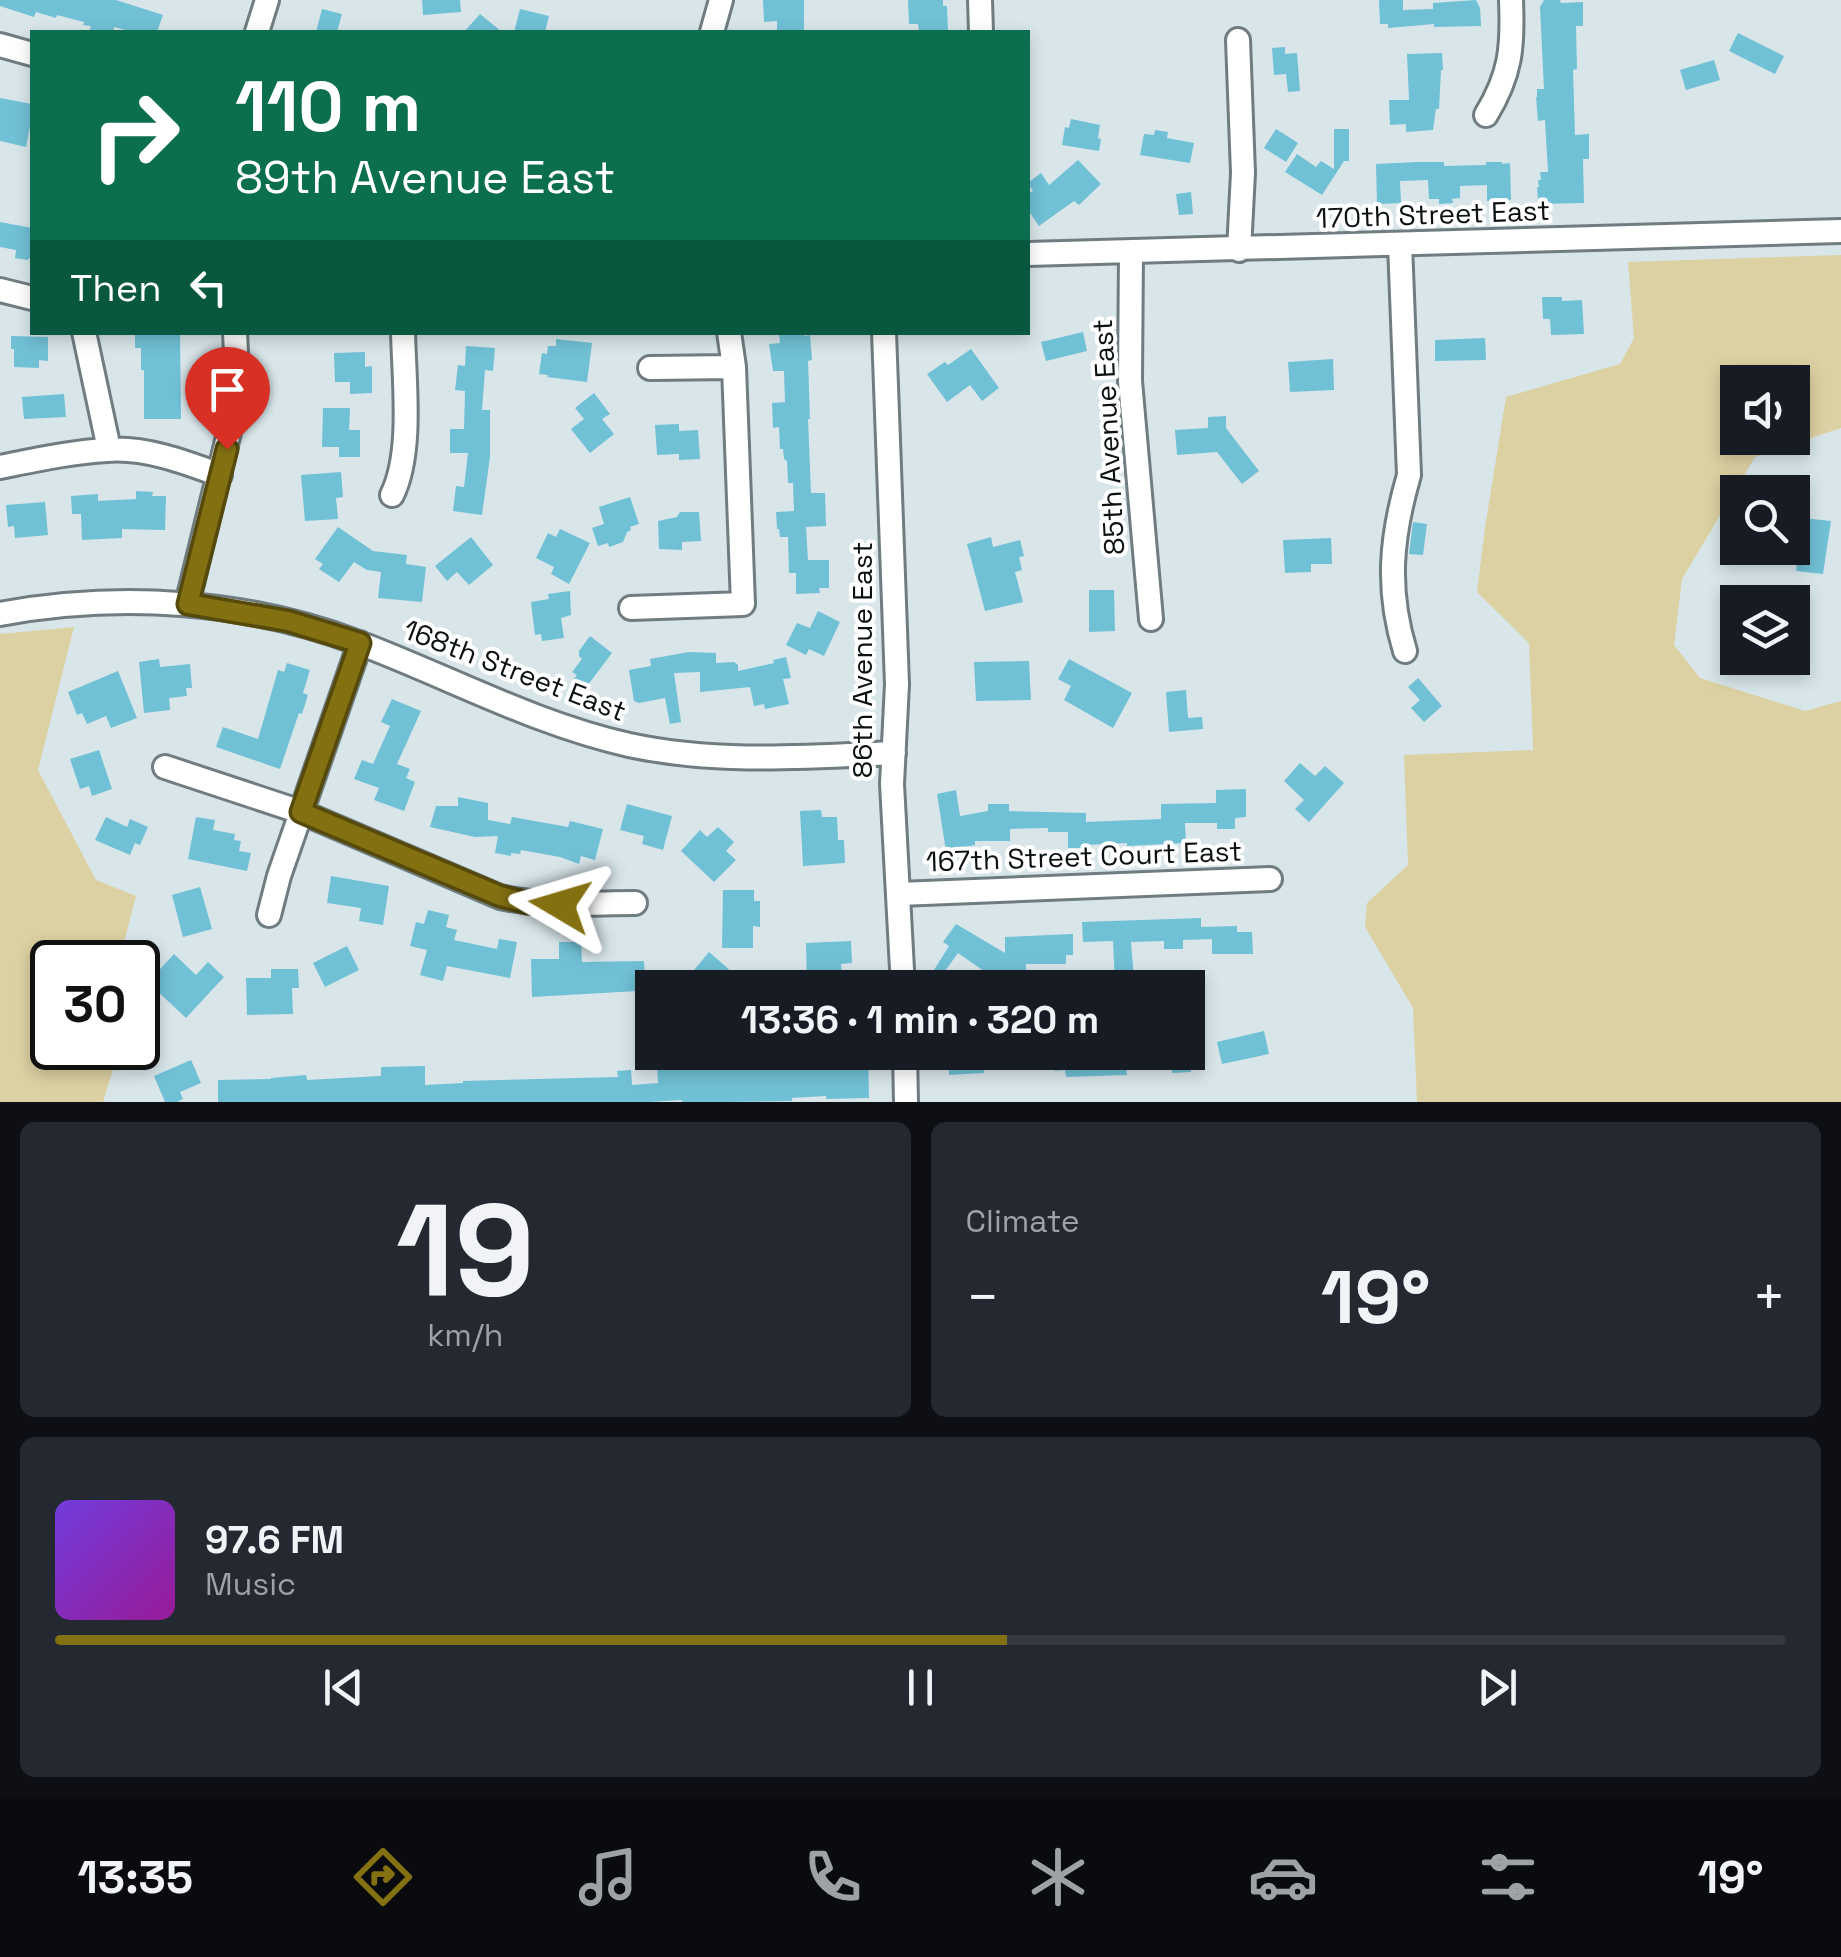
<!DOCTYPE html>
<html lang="en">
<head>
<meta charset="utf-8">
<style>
  :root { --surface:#171b24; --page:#242831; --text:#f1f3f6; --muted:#9ea1a6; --line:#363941; --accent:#837111 }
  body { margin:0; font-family:"Space Grotesk",sans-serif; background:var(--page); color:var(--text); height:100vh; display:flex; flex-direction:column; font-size:38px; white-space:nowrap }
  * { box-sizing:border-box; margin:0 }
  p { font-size:32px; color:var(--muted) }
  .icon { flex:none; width:55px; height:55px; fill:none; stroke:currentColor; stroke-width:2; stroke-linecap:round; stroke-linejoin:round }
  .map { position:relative; height:1102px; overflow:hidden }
  .drawer { display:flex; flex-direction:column; gap:20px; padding:20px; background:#0d0f14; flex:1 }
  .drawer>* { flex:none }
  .top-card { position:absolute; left:30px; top:30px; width:1000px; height:305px; border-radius:0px; box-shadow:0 5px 15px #0003; background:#0b6e4f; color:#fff; overflow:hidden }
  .tools { position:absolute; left:1720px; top:365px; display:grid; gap:20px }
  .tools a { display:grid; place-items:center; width:90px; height:90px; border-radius:0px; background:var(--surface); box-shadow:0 5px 15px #0003; font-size:50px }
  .speed { position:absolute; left:30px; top:940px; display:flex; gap:20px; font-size:50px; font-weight:700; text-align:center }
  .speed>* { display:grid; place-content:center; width:130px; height:130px; border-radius:50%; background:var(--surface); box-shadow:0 5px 15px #0003; line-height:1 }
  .speed .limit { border:5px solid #111; border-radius:15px; background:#fff; color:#111 }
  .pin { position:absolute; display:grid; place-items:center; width:85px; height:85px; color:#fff; margin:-102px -42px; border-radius:50% 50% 50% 0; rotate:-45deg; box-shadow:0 0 10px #0007 }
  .pin .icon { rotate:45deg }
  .me { position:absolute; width:110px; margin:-55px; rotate:277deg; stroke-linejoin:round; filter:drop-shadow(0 0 8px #0008) }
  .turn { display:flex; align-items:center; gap:35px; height:210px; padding:0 40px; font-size:45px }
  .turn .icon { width:130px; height:130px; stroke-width:2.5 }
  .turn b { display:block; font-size:70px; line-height:85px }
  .then { display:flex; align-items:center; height:95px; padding:0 40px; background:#0003; gap:20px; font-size:38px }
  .big { font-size:75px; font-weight:700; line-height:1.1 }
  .drawer .widget { flex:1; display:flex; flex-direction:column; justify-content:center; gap:15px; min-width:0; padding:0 35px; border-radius:15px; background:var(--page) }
  .drawer .dial { align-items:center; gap:0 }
  .dial b { font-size:130px; line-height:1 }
  .song { display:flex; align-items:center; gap:30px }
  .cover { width:120px; height:120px; border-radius:15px; background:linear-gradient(135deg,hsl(260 70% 55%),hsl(300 70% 35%)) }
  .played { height:10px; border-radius:5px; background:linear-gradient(90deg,var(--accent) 55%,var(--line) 55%) }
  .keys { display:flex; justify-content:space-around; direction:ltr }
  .heat { display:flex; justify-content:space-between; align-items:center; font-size:55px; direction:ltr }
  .drawer .tiles { flex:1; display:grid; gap:20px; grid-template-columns:1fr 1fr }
  .widget:last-child { grid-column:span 2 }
  .trip { position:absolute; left:635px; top:970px; width:570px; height:100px; border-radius:0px; background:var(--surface); box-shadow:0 5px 15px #0003; font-weight:700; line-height:100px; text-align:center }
  .tab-bar { display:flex; height:160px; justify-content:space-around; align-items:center; background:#090b0e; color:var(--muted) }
  .tab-bar .icon { width:70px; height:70px }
  .tab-bar .on { color:var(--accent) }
  .tab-bar b { font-size:45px; color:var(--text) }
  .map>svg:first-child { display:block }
</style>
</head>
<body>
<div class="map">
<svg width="1841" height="1102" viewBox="0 0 1841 1102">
  <rect width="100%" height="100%" fill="#d8e6ea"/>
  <path fill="#dcd1a2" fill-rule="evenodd" d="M1841,255V428L1755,457L1682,579L1674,645L1700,678L1805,711L1841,701V1102H1417L1413,1008L1365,927L1367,903L1408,865L1404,755L1533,750L1529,643L1477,592L1485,528L1506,397L1620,364L1634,338L1628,262ZM1738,382H1792V438H1738Z
    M74,627L38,770L96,880L136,896L119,962H52V1048H113L115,1063L103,1102H0V634Z"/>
  <path fill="#70c0d6" d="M0,0H116L163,15L157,32H133L114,27L113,32H89L91,26L83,25L84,22L57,15L56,18L36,12L34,17L0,6Z
    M422,0H460L461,12L423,15Z
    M763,0H804V32H777V21L764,22Z
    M908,0H943V6H947L948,32H919L918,24H909Z
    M1379,0H1403V10L1433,9V3L1476,0L1480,8L1481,26L1434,27V24L1388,28V24H1380Z
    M1544,0H1560L1561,3L1583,2V26H1576L1577,69L1573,70L1575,135L1589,134V159H1583L1584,203L1539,204L1538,201L1537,187H1539L1538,180H1541L1540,172H1548L1545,120L1538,121L1536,97H1537V89H1544L1540,7Z
    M322,9L342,14L337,32H316Z
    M520,9L549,16L545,32H514Z
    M480,14L502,32H464Z
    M1738,33L1784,56L1775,74L1729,51Z
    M1285,47V54L1297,53L1300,91L1288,92L1286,74L1274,75L1272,48Z
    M1442,53L1443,70H1441L1439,109H1436L1433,130L1406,132V124L1390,125L1389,100H1409L1407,54Z
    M1714,60L1720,80L1686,90L1680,70Z
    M0,98L32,104V116L26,147L0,141Z
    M1071,119L1100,125L1098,138L1101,139L1099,151L1062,145L1065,127L1069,128Z
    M1276,129L1298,143L1286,162L1264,148Z
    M1334,129H1349V161H1344L1322,195L1285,172L1297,154L1316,167L1321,161L1334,169Z
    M1155,130L1168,132L1167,138L1194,143L1190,163L1140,155L1144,134L1154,135Z
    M1078,160L1101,184L1079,205L1074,201L1039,226L1028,210V194L1033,191L1028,183L1041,173L1049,185Z
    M1417,162H1444V166L1486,165V162H1502V164L1510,163L1511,200L1487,201V185L1460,186V198L1452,199L1453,203L1439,204V199H1429L1428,180L1400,181L1401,203L1377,204L1376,164Z
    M1191,192L1193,214L1179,215L1176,194Z
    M0,222L32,228V258H29L28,260L15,258L16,250L0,247Z
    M1542,297H1562V301L1582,300L1584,334L1551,335L1550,319H1543Z
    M135,332H180L181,419H144V370H141V348H135Z
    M782,332H804V336L810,335L812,360L808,361L810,419H808L811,493H825L826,526L806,527L808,560H829V588H819L820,593L796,594V573H789L788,537H780L779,529H777L776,512L794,511L793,483H788L787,461L784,459L783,449H780L779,427L773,428L772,403L785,402L784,371H773L769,344L780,343L779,334Z
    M1083,332L1087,351L1046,361L1041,342Z
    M11,336L48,337V361L39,360V368L14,367V349H11Z
    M1485,338L1486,360L1435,361V340Z
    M556,339L592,343L587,382L547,377L548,375L539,374L542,353L547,354L548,346H556Z
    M466,346L495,348L493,371L485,370L482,410H490V457L482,515L453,511L456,486L464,487L468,453H450V429H464L465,391L455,390L458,365L465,366Z
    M971,349L999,388L982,401L970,385L947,402L927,374L945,362L948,365Z
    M365,352V367L372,366V393L350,394V382H335L334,353Z
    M1333,359L1334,390L1290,392L1288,362Z
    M594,393L610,414L602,419L614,434L590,453L571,429L584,419L575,408Z
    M64,394L66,417L24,419L22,397Z
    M323,408H350L349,430H360V457H339V447H322Z
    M1226,416V428L1259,471L1242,484L1217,452L1177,455L1175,430L1208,428V417Z
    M679,424V431L698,430L700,459L679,460V454L657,455L655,425Z
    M341,472L343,497L336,498L338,519L305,521L301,475Z
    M136,491L153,492L152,496H166L165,530L122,529V538L82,540L81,514H72L71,496L98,494V501L136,499Z
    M630,497L639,524L630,527L631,530L627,532L623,542L609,547L608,543L598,546L592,528L604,524L599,507Z
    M45,502L48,535L15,538L14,526L8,527L6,505Z
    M680,512H699L701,541L682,542V550L659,549L658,521L677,517Z
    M1803,518L1831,521L1823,574L1796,571Z
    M1413,522L1427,524L1423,555L1409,554Z
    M338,527L373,551L407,555L406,564L426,567L422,602L378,598L381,572L367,570L354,562L339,582L319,569L323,564L315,559Z
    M560,529L590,543L569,584L551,574L554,567L536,558L548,533L556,537Z
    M471,537L493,565L469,585L457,572L447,581L435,566Z
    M991,537L993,547L1020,540L1024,556L1019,557L1022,570L1015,572L1023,602L985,611L967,544Z
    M1331,538L1332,564H1311V572L1285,573L1283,540Z
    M1089,590H1114L1115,631L1089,632Z
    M570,591L571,615L561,618L564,638L542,641L541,634L535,635L531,602L549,599L548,594Z
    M818,611L840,622L824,656L809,649L806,655L786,645L797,623L810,628Z
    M590,636L612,653L584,690L572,681L577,675L572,672L582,659L579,656V651Z
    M689,652L716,653V663L734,662L738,665V671L774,663L773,660L786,657L791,678L783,679L789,704L765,709L764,704L754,706L750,687L700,692V672L674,673L681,722L670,724L665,698L639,703L634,701L629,670L651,666L650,659Z
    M159,659L160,667L190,664L192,688H186L187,696L169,698L170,710L144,713L139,662Z
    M1069,659L1132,693L1113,728L1064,700L1071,686L1058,679Z
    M1029,661L1031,700L976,701L974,662Z
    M287,663L310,670L303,693L308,695L302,714L299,713L280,769L216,747L223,727L258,739L278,670L284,672Z
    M118,671L137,718L111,728L106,716L87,724L82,713L77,715L68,692Z
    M1418,678L1442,706L1424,722L1411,708L1420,700L1408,687Z
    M1186,690L1188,718L1202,717L1203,729L1169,732L1166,692Z
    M392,699L421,711L397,764L410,769L406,778L415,782L404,811L374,800L379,788L354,779L362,760L373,764L390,726L381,722Z
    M99,750L112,789L92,796L89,786L80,789L70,759Z
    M1300,763L1315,776L1325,766L1344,783L1309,822L1295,809L1304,800L1284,781Z
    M1246,789V817L1235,818V829H1217V823H1185L1186,843L1127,846V843L1086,845V848H1068V832H1048V828L1010,829V841H975V845L946,851L937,794L956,790L960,816L988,811V804H1009V811L1086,813V822L1161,819V804L1216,803V790Z
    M458,797L488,803V820L510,824L512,817L568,827L570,821L603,829L595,860L581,856L579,864L560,857L521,850L520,854L511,853V856L495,853L498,836L475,837L430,827L436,806H458Z
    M627,804L672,816L663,850L642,844L644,836L620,830Z
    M821,810L822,817H837L838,840H844L845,863L803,866L800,811Z
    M106,817L127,827L130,819L148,827L140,845L135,843L130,855L95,840Z
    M196,817L215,820L213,830L235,834L234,840L241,841L239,851L251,853L247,871L188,859Z
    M718,827L734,842L726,851L736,860L714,882L681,851L700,830L707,837Z
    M331,876L389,886L383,925L359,921L361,908L327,903Z
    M200,887L212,929L183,937L172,895Z
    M723,890H754V901H760V927L753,926V948H722Z
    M428,910L449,915L446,927L457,930L454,940L497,949L499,939L517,942L510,978L447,966L443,981L420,975L427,950L410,946L416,922L424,924Z
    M1201,918V927L1237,926V932H1252L1253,954H1212V939L1183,940V949H1164V941L1131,942L1134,979L1115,981L1113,941L1083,942L1082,922Z
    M956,924L1005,953V937L1073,934V955H1066V964H1026V978H1003L988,974L958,953L942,975L934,970L949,946L943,942Z
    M851,941L852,963L841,964L842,980H831V984L807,986L806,943Z
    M559,942H581L582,962L644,961L645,980H638V991L532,997L531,959H559Z
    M347,946L359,970L325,987L313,963Z
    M709,952L732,972L719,988H679Z
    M174,954L196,975L208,962L224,977L186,1018L153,987L155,984L150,980Z
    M271,969H298L299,988H292L293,1014L247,1015L246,978H271Z
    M1264,1031L1269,1054L1222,1064L1217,1042Z
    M868,1052L869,1098L826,1099V1096L792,1098V1101L727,1102H682V1100L649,1102H218V1080L271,1079V1078L306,1075L307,1080L381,1076V1067L425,1066V1085L463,1083V1081L618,1077L617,1071L631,1070L632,1085L658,1083L657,1062L687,1061L686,1057L758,1056V1062L795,1060V1070L825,1069L824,1053Z
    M948,1052H1048V1063L984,1066V1073L949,1075Z
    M1055,1052H1137V1065L1126,1066L1127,1075L1066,1077L1065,1070L1055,1071Z
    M1171,1052H1190L1191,1072L1172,1073Z
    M191,1060L201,1083L180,1092L183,1099L177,1102H165L154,1076Z"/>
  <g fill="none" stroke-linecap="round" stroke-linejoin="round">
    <g stroke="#6f7c80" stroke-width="28">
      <path id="minor" d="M980,0L981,32
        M257,32L267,0
        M712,32L721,0
        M1238,40L1243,173L1239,250
        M0,45L32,54
        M1486,115C1511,74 1513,47 1511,0
        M1400,244L1409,475C1391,537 1386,589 1405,651
        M1131,252L1130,381L1151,619
        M1028,254L1841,231
        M0,290L32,298
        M84,332L109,449
        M884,332L897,684L892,784L903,988
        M650,368L734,367
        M0,467C35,460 71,452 107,450C145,447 185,462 220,475
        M392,495C413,453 404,380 403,332
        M187,604L238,396L235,332
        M631,608L743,604L734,367L729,332
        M0,614C120,592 245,600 359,643C449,677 535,724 629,745C717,764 805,757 894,753
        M165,767L301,812L500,897C545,907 589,903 635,903
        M899,894L1270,879
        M269,915L279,876L360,643
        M905,1052L906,1102"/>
    </g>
    <use href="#minor" stroke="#fff" stroke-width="22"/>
  </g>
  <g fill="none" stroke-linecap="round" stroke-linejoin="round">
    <g stroke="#55490b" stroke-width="25">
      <path id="route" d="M227,449L188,604L288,621L360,643L301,812L500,896L528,903L560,905"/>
    </g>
    <use href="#route" stroke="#837111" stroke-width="18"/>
  </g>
  <g text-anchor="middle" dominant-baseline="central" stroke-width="8" stroke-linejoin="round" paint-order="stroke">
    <g font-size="28" fill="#0c1113" stroke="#fff">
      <text transform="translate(1433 214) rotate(-2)">170th Street East</text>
      <text transform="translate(1108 437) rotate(-93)">85th Avenue East</text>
      <text transform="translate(862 660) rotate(-90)">86th Avenue East</text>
      <text transform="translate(515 670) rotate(21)">168th Street East</text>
      <text transform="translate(1084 856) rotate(-2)">167th Street Court East</text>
    </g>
  </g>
</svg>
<div class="tools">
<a><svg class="icon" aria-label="sound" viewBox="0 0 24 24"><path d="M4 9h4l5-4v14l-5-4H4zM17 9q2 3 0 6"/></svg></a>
<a><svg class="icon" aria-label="search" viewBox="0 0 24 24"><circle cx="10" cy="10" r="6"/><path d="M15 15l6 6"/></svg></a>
<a><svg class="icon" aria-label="layers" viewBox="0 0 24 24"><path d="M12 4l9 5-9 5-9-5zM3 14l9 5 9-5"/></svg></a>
</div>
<div class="speed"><div class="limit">30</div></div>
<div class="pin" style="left:227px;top:449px;background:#d93025"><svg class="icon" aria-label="arrive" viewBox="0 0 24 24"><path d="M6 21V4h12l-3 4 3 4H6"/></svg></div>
<svg class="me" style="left:560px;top:905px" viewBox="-20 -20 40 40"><path d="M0-17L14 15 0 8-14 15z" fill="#837111" stroke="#fff" stroke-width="4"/></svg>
<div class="trip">13:36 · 1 min · 320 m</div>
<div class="top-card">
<div class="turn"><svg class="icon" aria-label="right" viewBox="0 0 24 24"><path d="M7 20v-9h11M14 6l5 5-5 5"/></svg><div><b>110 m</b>89th Avenue East</div></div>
<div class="then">Then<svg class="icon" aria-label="left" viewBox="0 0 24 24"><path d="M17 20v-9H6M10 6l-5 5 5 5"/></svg></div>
</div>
</div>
<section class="drawer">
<div class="tiles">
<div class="widget dial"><b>19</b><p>km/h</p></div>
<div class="widget"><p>Climate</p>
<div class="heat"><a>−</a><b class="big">19°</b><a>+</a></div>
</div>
<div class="widget">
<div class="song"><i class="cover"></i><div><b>97.6 FM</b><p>Music</p></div></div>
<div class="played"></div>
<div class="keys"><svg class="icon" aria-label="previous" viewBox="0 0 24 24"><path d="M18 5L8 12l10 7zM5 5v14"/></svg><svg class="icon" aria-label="pause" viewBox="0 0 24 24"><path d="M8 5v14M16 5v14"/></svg><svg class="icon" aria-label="next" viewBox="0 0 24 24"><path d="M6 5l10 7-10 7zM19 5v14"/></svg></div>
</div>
</div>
</section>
<nav class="tab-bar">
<b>13:35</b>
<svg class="icon on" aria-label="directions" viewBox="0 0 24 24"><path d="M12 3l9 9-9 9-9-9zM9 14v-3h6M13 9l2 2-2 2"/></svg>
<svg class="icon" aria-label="music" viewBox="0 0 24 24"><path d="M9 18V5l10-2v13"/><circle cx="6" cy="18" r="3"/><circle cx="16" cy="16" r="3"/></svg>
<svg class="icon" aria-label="phone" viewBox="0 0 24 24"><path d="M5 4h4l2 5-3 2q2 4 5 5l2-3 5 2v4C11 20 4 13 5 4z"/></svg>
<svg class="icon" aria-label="climate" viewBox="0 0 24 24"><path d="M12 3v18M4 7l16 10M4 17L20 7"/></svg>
<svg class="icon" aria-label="car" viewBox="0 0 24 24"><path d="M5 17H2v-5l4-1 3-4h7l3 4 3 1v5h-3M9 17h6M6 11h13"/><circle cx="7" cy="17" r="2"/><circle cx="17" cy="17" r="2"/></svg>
<svg class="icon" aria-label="filters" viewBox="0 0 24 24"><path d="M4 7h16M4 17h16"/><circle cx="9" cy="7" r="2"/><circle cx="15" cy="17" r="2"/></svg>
<b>19°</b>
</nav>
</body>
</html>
